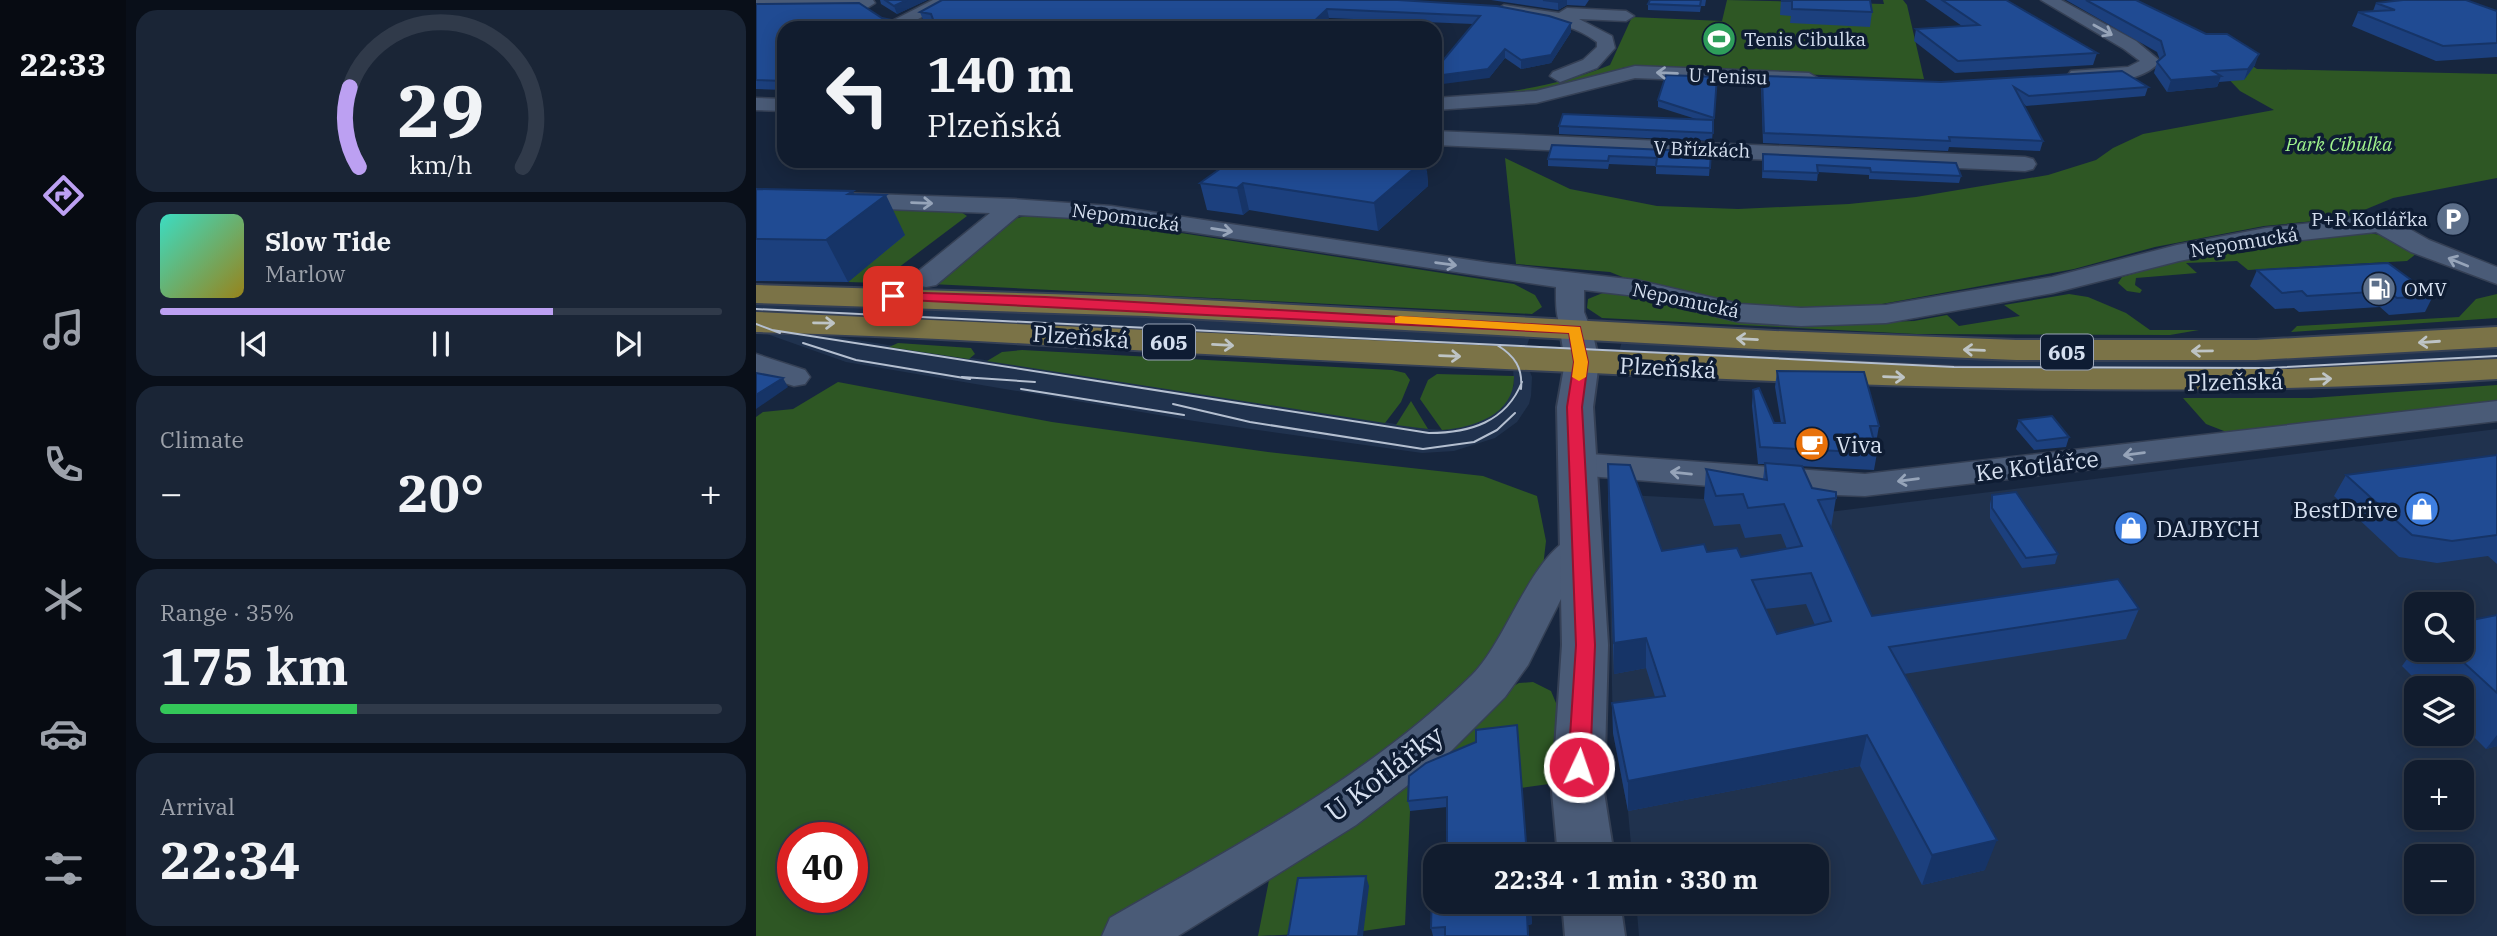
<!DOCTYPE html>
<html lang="en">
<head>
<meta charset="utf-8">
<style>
  :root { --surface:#111c2e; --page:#1a2536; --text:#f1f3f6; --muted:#9ca1aa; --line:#303a4a; --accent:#bca0f2 }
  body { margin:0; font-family:"IBM Plex Serif",serif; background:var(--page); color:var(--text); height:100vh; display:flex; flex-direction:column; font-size:26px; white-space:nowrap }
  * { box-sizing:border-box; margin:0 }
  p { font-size:23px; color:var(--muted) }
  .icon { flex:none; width:38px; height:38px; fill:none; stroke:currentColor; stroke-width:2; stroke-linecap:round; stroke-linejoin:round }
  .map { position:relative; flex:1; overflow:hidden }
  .sheet { display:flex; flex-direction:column; gap:10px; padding:10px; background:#090f19; width:630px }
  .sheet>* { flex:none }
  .hud { position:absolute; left:21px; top:21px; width:665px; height:147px; border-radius:21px; box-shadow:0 4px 18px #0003,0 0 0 2px var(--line); background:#111c2e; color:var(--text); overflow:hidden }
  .buttons { position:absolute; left:1648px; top:592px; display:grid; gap:14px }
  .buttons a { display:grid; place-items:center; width:70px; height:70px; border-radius:14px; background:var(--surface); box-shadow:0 4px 18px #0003,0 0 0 2px var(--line); font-size:35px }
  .speed { position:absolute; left:21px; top:822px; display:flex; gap:14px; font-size:35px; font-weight:700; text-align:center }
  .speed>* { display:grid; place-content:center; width:91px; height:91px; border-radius:50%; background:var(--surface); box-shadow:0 4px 18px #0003,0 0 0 2px var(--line); line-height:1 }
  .speed .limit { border:10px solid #d22; background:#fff; color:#111 }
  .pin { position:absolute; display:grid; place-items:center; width:60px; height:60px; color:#fff; margin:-30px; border-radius:14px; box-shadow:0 4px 10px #0006 }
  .me { position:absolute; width:77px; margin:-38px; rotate:3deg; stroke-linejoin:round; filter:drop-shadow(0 0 5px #0008) }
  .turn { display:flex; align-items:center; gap:24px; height:147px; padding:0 35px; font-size:32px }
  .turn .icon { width:91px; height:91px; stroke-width:2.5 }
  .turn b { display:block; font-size:49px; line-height:60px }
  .big { font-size:52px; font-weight:800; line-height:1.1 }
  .sheet .tile { flex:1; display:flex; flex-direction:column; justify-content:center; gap:10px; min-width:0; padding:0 24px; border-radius:21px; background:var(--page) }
  .sheet .dial { align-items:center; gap:0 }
  .dial svg { height:182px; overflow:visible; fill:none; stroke:var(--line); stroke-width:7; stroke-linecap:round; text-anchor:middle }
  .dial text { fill:var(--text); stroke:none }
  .song { display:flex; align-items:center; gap:21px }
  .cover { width:84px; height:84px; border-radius:10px; background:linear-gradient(135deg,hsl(170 70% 55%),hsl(50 70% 35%)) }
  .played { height:7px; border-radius:4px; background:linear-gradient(90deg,var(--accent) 70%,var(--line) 70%) }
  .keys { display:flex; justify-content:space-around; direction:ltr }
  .heat { display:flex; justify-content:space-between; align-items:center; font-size:38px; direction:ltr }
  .charge { height:10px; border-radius:5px; background:linear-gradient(90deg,#34c759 35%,var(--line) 0) }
  .trip { position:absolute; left:667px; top:844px; width:406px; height:70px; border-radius:21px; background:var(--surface); box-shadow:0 4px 18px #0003,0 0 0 2px var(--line); font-weight:800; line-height:70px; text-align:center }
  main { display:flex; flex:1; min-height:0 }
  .tab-bar { display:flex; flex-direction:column; width:126px; justify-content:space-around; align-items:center; background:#070b12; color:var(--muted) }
  .tab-bar .icon { width:49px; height:49px }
  .tab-bar .selected { color:var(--accent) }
  .tab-bar b { font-size:32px; color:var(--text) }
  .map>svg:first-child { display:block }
</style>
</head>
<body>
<main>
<nav class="tab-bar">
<b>22:33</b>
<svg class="icon selected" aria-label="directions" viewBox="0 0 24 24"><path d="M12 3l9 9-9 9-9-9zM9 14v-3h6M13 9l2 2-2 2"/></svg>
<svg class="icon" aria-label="music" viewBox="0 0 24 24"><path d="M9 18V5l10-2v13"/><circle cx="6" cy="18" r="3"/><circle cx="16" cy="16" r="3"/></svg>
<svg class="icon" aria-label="phone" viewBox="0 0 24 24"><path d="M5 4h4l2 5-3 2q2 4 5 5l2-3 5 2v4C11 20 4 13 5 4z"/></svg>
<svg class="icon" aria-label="climate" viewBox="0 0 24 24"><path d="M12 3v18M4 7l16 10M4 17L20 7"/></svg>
<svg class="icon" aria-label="car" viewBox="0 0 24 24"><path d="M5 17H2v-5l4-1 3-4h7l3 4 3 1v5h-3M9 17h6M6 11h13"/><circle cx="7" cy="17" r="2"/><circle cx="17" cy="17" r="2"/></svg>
<svg class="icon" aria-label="filters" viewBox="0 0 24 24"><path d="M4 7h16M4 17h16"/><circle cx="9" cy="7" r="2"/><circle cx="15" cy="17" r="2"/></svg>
</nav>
<section class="sheet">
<div class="tile dial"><svg viewBox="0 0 100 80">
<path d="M14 69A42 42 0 1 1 86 69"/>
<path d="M14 69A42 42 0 0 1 10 34" stroke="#bca0f2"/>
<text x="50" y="56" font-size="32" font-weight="700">29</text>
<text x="50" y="72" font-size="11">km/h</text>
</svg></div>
<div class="tile">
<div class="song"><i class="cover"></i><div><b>Slow Tide</b><p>Marlow</p></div></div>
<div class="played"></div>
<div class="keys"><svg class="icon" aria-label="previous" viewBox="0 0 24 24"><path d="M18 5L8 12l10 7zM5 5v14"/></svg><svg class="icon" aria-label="pause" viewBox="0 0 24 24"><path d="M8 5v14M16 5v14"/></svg><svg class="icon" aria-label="next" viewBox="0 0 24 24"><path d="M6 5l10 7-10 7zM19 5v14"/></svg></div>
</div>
<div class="tile"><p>Climate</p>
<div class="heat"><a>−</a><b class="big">20°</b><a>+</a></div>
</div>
<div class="tile"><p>Range · 35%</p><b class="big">175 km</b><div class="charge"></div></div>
<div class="tile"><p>Arrival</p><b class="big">22:34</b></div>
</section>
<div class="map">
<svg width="1741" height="936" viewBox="0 0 1741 936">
  <rect width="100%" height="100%" fill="#17263e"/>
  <path fill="#20324e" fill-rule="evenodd" d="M0,300L127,302L775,333L769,352L0,313Z
    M0,327L23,328L672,429L690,430L746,408L758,385L757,367L773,369L776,377L775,396L773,404L761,422L739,438L698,451L666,453L438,421L90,362L0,330Z
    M866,341L1741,346V360L1526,371L1265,373L863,352Z
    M1741,429V936H883L880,901H1060V856H876L872,811L857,733L852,494L948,499L1065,513ZM1661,604H1706V649H1661ZM1661,688H1706V733H1661ZM1661,772H1706V817H1661ZM1661,856H1706V901H1661Z"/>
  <path fill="#2e5724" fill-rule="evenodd" d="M971,0L1128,4L1127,0H1147L1151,5L1168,79L869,67C814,91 757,94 698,99C754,92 802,86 854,65L876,17L966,21Z
    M1495,65L1501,69L1741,74V178L1637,198L1589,218L1508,226L1399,247L1318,269L1115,306L1048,310L983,305L884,284L854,272L760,264L749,158L814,189L901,206L982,209L1093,204L1160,197L1292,175L1340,160L1357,148L1387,134L1518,110L1484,91L1463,69Z
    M0,204L202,210L211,216L122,283L92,282L148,235Z
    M276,214L360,223L758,284L779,295L786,307L776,314L175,284L258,219Z
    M1600,232L1636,236L1660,254L1651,261L1492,270L1481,261L1430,263L1441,273L1380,278L1379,285L1386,290L1384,293L1371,291L1362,283L1366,277L1439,256Z
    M849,292L1093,323L1158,321L1191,315L1203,326L1264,316L1248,305L1313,294L1332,297L1370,313L1394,330H1443L1414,335L1160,334L846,318L831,308L832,299Z
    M1741,294V318L1535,332L1541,326L1703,317L1720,299Z
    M142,343L215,348L219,354L213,359L133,347Z
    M266,350L636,370L649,373L654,380L645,402L629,423L231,361L246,352Z
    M681,374L758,376C759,414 718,428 686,430L664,399L672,380Z
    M82,382L296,422L512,452L727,476L781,496L790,541L785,584L768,625L697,698L599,776L349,936H0V417L7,412L37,409ZM37,838H96V898H37Z
    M1741,385V401L1473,433L1450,424L1427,398H1555Z
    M655,401L672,429L640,425Z
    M777,682L795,691L800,703L807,782L765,788L721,751L654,811L649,925L607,931L502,936L515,870L752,689L763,683Z"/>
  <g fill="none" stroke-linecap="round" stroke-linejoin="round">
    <g stroke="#354055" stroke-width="3">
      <path id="minor" d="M0,0H117L119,3L111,8L0,9Z
        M177,0H198L147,27L141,28L132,23Z
        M1285,0H1305L1380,41L1404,61C1388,83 1340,85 1315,79L1312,75L1315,71L1372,67L1384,61L1368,49Z
        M748,5L803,13L811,8L870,11L878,16L870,21L823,19L856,36L859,48L841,68L804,82L794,76L797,72L827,60L841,47V42C810,19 777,22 742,14L740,10Z
        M879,66L1053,73L1063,79L1053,85L879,78L780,103L679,110V98L780,91Z
        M0,98L28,99V111L0,110Z
        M679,131L1269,157L1277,159L1280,164L1277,169L1269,171L679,145Z
        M0,190L258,199L355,206L734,263L880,280L984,304L1045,308L1130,305L1296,277L1421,245L1510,228L1641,214L1650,217L1654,222L1650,227L1673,240L1741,267V284L1655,252L1620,232L1510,244L1423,261L1297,293L1130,323L1045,326L984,322L880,296L828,290V312L835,330L830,336L820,339L810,336C799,321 800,305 800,287L355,220L263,215L180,285L170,287L160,285L156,279L160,273L234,213L0,204Z
        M0,354L49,370L54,377L49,384L38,386L0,374Z
        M1741,401V421L1109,496L1052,494L820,475L808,472L803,464L808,456L820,453L1109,474Z
        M824,534L837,538L843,547L809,591L772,665L749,697L691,755L600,825L422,936H346L354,918C480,845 612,778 716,675C752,640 777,547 824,534Z"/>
    </g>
    <g stroke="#354055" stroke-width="4">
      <path id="tertiary" d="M820,320L831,323L836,330L843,362L837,407L852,645L848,792L858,856H802L796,792L806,645L801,407L809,362L804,330L809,323Z
        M806,901H864L869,936H809Z"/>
    </g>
    <g stroke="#354055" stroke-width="4">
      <path id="primary" d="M0,285L390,297L1019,331L1260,340H1500L1741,327V347L1500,360H1260L1019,350L390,316L0,303Z
        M0,312L1222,368L1533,369L1741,359V379C1446,398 1152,388 857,374C708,367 560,360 411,352C274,344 137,335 0,332Z"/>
    </g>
    <use href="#minor" fill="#4a5b77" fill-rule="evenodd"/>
    <use href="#tertiary" fill="#4a5b77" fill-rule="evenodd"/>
    <use href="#primary" fill="#7b7347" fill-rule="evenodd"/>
    <path stroke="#b4bfd0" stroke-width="2" d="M0,309L1198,367L1513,368L1741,356
      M0,324L24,333
      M16,330L673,433C714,433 750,422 766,382
      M47,343L100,360L214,379
      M741,345C759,356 767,368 765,389
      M206,377L279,382
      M265,389L428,415
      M417,404L494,422L667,449L718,442L741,430L759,413"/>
  </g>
  <path fill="#1c407e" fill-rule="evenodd" d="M124,0H171L141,14L125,4Z
    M642,0L815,32L795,63L765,69L749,58L733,78L717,24L573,18L561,28H28V90L0,89V4L126,18L145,22H175L167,20L164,12Z
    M735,0H833L829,6L811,5L802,10Z
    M894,0H950L949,6H945L944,12L892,10V4Z
    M1025,0H1114L1116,12L1114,27L1034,23L1035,16L1024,15Z
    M1169,0H1250L1341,53L1337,65L1199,73L1158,41L1160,29L1206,26Z
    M1310,0H1381L1499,65L1488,80L1463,82L1461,87L1411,92L1398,73L1401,62L1404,60L1401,52Z
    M1620,3L1741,11V57L1680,61L1596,26L1602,12L1617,11Z
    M1006,76L1185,82L1392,87L1389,96L1270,106L1267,103L1287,141L1284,151L1193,147L1192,151L1007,143L1005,85Z
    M961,77L956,141L803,134V126L940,119L902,107V100Z
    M955,152L953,176L900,174V166L853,164L852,169L792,166V159Z
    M1007,154L1205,176L1203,183L1113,179V175L1062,172L1061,181L1006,178Z
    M567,166L671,171L672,186L622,231L493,210L487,215L451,210L444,183Z
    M0,189L98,194L149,235L92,282L0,281Z
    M1501,270L1677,296L1669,312L1633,315L1624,307L1543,312L1538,308L1519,309L1494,286Z
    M1021,371L1123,426L1120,443H1118L1121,453L1118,470L1042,466L1056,488L1080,498L1075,528L1116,616L1383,609L1370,639L1148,674L1229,870L1166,885L1104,766L872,811L857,733L856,703L899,697L890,668L858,674L852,494L906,551L951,552L985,557L1031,549L1025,534L989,538L984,524L958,526L948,499L950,469L1007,479L1009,464H1002L996,406L997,390L1018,423H1025L1019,387ZM1050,604L1059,625L1021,634L1009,609Z
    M1263,420L1313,437L1310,447L1278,450L1260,429Z
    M1741,455V564L1732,556L1681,563L1643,557L1578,496L1590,475Z
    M1236,495L1302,554L1299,564L1266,568L1234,518V504Z
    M1741,615V746L1730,749L1706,725V688H1668L1646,666L1661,645V649H1706Z
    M761,725L691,807L654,811L652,801Z
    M774,901L776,924L772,925L773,936H677L675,928Z"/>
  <path fill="#163467" d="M151,0H171L141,14L138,6Z
    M806,0H811V5L802,10V2Z
    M571,9L573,18L561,28H551Z
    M815,23V32L795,63L765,69V60Z
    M749,49V58L733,78L679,85V76Z
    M1503,54L1499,65L1488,80L1492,69Z
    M1465,76L1461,87L1411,92L1415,80Z
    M654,161H670L672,186L622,231L618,203Z
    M487,183L493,210L487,215L481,188Z
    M97,191L107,212L130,195L149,235L92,282L70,240L92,194Z
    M27,378L32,387L0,409V395Z
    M890,638V668L858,674V643Z
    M1111,735L1104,766L872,811V781Z
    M1741,735V746L1730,749Z
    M1241,840L1229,870L1166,885L1176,855Z
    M610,876L613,886L607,936H602Z
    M774,901L776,924L772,925V936L771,915Z"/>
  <path fill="#204b93" stroke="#163467" stroke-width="2" fill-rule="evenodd" d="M129,0H151L138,6Z
    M186,0H642L741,6L793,16L815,23L795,55L765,60L749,49L732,69L679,76V70L724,16L571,9L551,28H28V81L0,80V4L103,3L126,18L145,22H178L175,14L164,12Z
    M787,0H806L802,2Z
    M894,0H945L944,6L892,4Z
    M1026,0H1114L1116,12L1036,9V1H1026Z
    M1186,0H1250L1341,53L1202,61L1160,29L1223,25Z
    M1330,0H1380L1450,34H1471L1503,54L1492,69L1457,71L1465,76L1415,80L1401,62L1409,55L1405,41Z
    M1647,0H1710L1741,11V43L1687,46L1602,12L1639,10L1620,3Z
    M1366,71L1392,87L1273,96L1258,87L1287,141L1193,137L1194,141L1008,133L1006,76L1185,82Z
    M910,75L961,77L958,118L902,100Z
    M807,114L957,120V133L803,126Z
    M796,145L955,152L954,168L900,166L901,158L853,156L852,161L792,159Z
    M1007,154L1200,163L1205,176L1115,172L1114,168L1061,165L1062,173L1007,171Z
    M475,161H529L567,166L573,161H667L618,203L487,183L481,188L444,183Z
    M0,189L97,191L92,194L130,195L70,240L0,239Z
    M1632,263L1677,296L1641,298L1632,291L1551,296L1546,291L1526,293L1501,270Z
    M1021,371L1108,372L1123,426H1114L1121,453L1004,447L997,390L1003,388L1018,423H1029Z
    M0,373L27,378L0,395Z
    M1296,416L1313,437L1281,441L1263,420Z
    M1741,455V535L1696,541L1656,535L1590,475Z
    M1009,463L1046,466L1056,488L1080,492V498L1062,500L1116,616L1362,579L1383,609L1133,647L1241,840L1176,855L1111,735L872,781L856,703L909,696L890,638L858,643L852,464L874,465L906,551L948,544L951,552L981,548L985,557L1046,546L1028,504L992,508L987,494L960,496L950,469L1011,480ZM1055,573L1075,621L1021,634L996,580Z
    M1260,492L1302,554L1270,558L1236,508V495Z
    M1741,615V693L1693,649H1706V622Z
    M761,725L771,856H691V797L652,801L653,776L670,763L720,742V730Z
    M610,876L602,936H532L542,878Z
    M676,889H679V901H774L775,914L771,915L772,936H689V927L675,928Z"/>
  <defs><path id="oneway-shaft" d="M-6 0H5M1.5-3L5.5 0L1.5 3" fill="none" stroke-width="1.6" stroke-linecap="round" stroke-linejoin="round" transform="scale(1.75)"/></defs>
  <g stroke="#96a4b9">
    <use href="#oneway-shaft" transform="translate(1347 30) rotate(29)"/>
    <use href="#oneway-shaft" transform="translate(911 73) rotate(-178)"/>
    <use href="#oneway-shaft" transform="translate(166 203) rotate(2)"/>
    <use href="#oneway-shaft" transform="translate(466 230) rotate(9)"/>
    <use href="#oneway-shaft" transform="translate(1702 262) rotate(-158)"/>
    <use href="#oneway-shaft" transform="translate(690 264) rotate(8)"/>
    <use href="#oneway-shaft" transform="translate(1378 454) rotate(173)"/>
    <use href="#oneway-shaft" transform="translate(925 473) rotate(-174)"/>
    <use href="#oneway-shaft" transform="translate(1152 480) rotate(173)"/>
  </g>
  <g stroke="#bec4c5">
    <use href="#oneway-shaft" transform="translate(68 323) rotate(1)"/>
    <use href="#oneway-shaft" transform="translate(991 339) rotate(-177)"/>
    <use href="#oneway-shaft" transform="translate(1673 342) rotate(176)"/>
    <use href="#oneway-shaft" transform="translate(467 345) rotate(3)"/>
    <use href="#oneway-shaft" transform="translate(1218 350) rotate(-178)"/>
    <use href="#oneway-shaft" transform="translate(1446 351) rotate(179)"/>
    <use href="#oneway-shaft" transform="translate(694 356) rotate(2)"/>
    <use href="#oneway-shaft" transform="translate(1138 377) rotate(2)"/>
    <use href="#oneway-shaft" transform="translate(1565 379) rotate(-2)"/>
  </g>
  <path fill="#e11d48" stroke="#92132f" stroke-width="2" d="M137,292L289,297L824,327L832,362L826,407L839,645L834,767L831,774L823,776L816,774L812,767L820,645L811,407L818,362L813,333L132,299L130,296Z"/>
  <path fill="#f59e0b" d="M644,316L824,327L832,362L830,377L823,381L816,377L818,362L813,333L639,323V317Z"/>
  <defs>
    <g id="stadium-disc" transform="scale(1.75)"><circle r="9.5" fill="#2e9e5b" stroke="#0e1c33"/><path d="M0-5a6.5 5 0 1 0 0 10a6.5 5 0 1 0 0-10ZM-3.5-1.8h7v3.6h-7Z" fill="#fff"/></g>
    <g id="parking-disc" transform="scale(1.75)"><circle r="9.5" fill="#5c6f8a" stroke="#0e1c33"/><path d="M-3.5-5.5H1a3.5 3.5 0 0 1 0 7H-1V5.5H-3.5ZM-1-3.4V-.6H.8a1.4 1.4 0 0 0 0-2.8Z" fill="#fff"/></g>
    <g id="fuel-disc" transform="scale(1.75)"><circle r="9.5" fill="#5c6f8a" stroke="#0e1c33"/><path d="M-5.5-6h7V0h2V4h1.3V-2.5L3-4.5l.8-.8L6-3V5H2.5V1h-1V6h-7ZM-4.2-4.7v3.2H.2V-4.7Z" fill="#fff"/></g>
    <g id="cafe-disc" transform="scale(1.75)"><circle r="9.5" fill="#e8710a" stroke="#0e1c33"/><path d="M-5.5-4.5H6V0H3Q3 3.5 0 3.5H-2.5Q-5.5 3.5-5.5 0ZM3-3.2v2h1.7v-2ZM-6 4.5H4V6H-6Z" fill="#fff"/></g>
    <g id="shop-disc" transform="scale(1.75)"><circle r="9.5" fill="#3f7fe0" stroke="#0e1c33"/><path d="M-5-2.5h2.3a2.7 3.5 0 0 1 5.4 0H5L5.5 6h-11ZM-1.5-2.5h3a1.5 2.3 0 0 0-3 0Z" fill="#fff"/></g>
  </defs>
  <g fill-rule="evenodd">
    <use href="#stadium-disc" x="963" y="39"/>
    <use href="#parking-disc" x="1697" y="219"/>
    <use href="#fuel-disc" x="1623" y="289"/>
    <use href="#cafe-disc" x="1056" y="444"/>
    <use href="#shop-disc" x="1666" y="509"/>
    <use href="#shop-disc" x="1375" y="528"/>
  </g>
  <g text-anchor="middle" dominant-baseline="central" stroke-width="7" stroke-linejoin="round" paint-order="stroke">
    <g font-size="19" fill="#d5dfef" stroke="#0e1c33" text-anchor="start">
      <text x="988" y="39">Tenis Cibulka</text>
      <text x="1672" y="219" text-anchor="end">P+R Kotlářka</text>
      <text x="1648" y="289">OMV</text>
    </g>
    <g font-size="19" fill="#d5dfef" stroke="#0e1c33">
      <text transform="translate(972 76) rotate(2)">U Tenisu</text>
      <text transform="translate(946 149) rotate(2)">V Břízkách</text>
      <text transform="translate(370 217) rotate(8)">Nepomucká</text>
      <text transform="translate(1488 242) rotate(-9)">Nepomucká</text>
      <text transform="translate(930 300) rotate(12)">Nepomucká</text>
    </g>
    <g font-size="19" font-style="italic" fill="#a0f38d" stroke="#0e1c33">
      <text x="1583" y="144">Park Cibulka</text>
    </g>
    <g fill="#0e1c33" stroke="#99a4b7" stroke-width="2">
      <rect x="387" y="324.5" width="52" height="35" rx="5"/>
      <rect x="1285" y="334.5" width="52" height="35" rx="5"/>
    </g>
    <g font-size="21" font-weight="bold" fill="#d5dfef">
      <text x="413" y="342">605</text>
      <text x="1311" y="352">605</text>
    </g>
    <g font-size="23" fill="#d5dfef" stroke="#0e1c33">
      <text transform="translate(325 336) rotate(4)">Plzeňská</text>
      <text transform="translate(912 367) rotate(3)">Plzeňská</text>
      <text transform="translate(1479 381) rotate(-1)">Plzeňská</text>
      <text transform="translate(1281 465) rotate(-7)">Ke Kotlářce</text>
    </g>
    <g font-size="23" fill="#d5dfef" stroke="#0e1c33" text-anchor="start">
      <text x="1080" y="444">Viva</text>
      <text x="1642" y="509" text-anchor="end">BestDrive</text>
      <text x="1400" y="528">DAJBYCH</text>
    </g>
    <g font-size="28" fill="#d5dfef" stroke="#0e1c33">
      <text transform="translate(628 773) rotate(-37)">U Kotlářky</text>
    </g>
  </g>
</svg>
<div class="buttons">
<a><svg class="icon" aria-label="search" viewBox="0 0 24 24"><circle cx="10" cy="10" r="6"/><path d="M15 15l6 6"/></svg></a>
<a><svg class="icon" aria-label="layers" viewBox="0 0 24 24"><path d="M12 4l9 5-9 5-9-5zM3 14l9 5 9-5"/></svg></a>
<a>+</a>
<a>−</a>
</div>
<div class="speed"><div class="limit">40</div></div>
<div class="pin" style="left:137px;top:296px;background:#d93025"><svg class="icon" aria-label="arrive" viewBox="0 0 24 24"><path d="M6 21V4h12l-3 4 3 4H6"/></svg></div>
<svg class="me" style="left:823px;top:767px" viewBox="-20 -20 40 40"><circle r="17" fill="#e11d48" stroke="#fff" stroke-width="3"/><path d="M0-11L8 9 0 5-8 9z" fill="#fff"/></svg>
<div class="trip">22:34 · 1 min · 330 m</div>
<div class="hud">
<div class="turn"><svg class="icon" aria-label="left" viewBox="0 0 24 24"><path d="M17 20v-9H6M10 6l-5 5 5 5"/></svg><div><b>140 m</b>Plzeňská</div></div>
</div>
</div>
</main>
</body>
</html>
